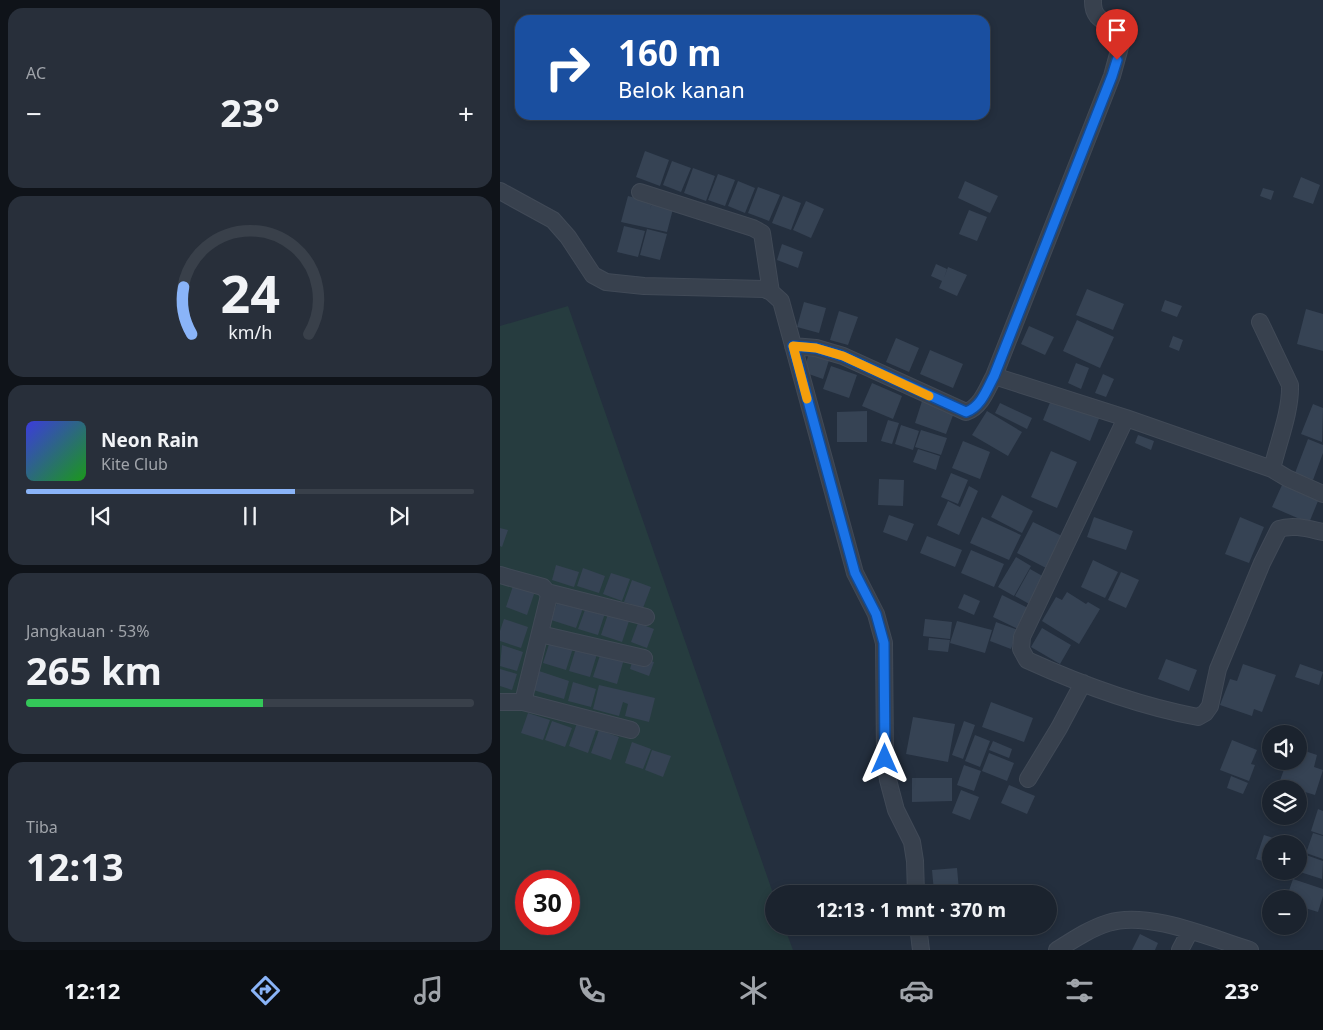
<!DOCTYPE html>
<html lang="id">
<head>
<meta charset="utf-8">
<style>
  :root { --surface:#1b232e; --page:#282f3a; --text:#f1f3f6; --muted:#a0a4aa; --line:#39404a; --accent:#8ab4f8 }
  body { margin:0; font-family:"Noto Sans",sans-serif; background:var(--page); color:var(--text); height:100vh; display:flex; flex-direction:column; font-size:19px; white-space:nowrap }
  * { box-sizing:border-box; margin:0 }
  p { font-size:16px; color:var(--muted) }
  .icon { flex:none; width:28px; height:28px; fill:none; stroke:currentColor; stroke-width:2; stroke-linecap:round; stroke-linejoin:round }
  .map { position:relative; flex:1; overflow:hidden }
  .sheet { display:flex; flex-direction:column; gap:8px; padding:8px; background:#0f1319; width:500px }
  .sheet>* { flex:none }
  .hud { position:absolute; left:15px; top:15px; width:475px; height:105px; border-radius:15px; box-shadow:0 2px 8px #0003,0 0 0 1px var(--line); background:#1a4fa0; color:#fff; overflow:hidden }
  .controls { position:absolute; left:762px; top:725px; display:grid; gap:10px }
  .controls a { display:grid; place-items:center; width:45px; height:45px; border-radius:50%; background:var(--surface); box-shadow:0 2px 8px #0003,0 0 0 1px var(--line); font-size:25px }
  .speed { position:absolute; left:15px; top:870px; display:flex; gap:10px; font-size:25px; font-weight:700; text-align:center }
  .speed>* { display:grid; place-content:center; width:65px; height:65px; border-radius:50%; background:var(--surface); box-shadow:0 2px 8px #0003,0 0 0 1px var(--line); line-height:1 }
  .speed .limit { border:8px solid #d22; background:#fff; color:#111 }
  .pin { position:absolute; display:grid; place-items:center; width:42px; height:42px; color:#fff; margin:-51px -21px; border-radius:50% 50% 50% 0; rotate:-45deg; box-shadow:0 0 5px #0007 }
  .pin .icon { rotate:45deg }
  .me { position:absolute; width:55px; margin:-28px; rotate:0deg; stroke-linejoin:round; filter:drop-shadow(0 0 4px #0008) }
  .turn { display:flex; align-items:center; gap:18px; height:105px; padding:0 20px; font-size:22px }
  .turn .icon { width:65px; height:65px; stroke-width:2.5 }
  .turn b { display:block; font-size:35px; line-height:42px }
  .big { font-size:38px; font-weight:700; line-height:1.1 }
  .sheet .tile { flex:1; display:flex; flex-direction:column; justify-content:center; gap:8px; min-width:0; padding:0 18px; border-radius:15px; background:var(--page) }
  .sheet .dial { align-items:center; gap:0 }
  .dial svg { height:130px; overflow:visible; fill:none; stroke:var(--line); stroke-width:7; stroke-linecap:round; text-anchor:middle }
  .dial text { fill:var(--text); stroke:none }
  .song { display:flex; align-items:center; gap:15px }
  .cover { width:60px; height:60px; border-radius:8px; background:linear-gradient(135deg,hsl(240 70% 55%),hsl(120 70% 35%)) }
  .played { height:5px; border-radius:2px; background:linear-gradient(90deg,var(--accent) 60%,var(--line) 60%) }
  .keys { display:flex; justify-content:space-around; direction:ltr }
  .heat { display:flex; justify-content:space-between; align-items:center; font-size:28px; direction:ltr }
  .charge { height:8px; border-radius:4px; background:linear-gradient(90deg,#34c759 53%,var(--line) 0) }
  .trip { position:absolute; left:265px; top:885px; width:292px; height:50px; border-radius:25px; background:var(--surface); box-shadow:0 2px 8px #0003,0 0 0 1px var(--line); font-weight:700; line-height:50px; text-align:center }
  .dock { display:flex; height:80px; justify-content:space-around; align-items:center; background:#0b0e12; color:var(--muted) }
  .dock .icon { width:35px; height:35px }
  .dock .active { color:var(--accent) }
  .dock b { font-size:22px; color:var(--text) }
  main { display:flex; flex:1; min-height:0 }
  .map>svg:first-child { display:block }
</style>
</head>
<body>
<main>
<section class="sheet">
<div class="tile"><p>AC</p>
<div class="heat"><a>−</a><b class="big">23°</b><a>+</a></div>
</div>
<div class="tile dial"><svg viewBox="0 0 100 80">
<path d="M14 69A42 42 0 1 1 86 69"/>
<path d="M14 69A42 42 0 0 1 9 40" stroke="#8ab4f8"/>
<text x="50" y="56" font-size="32" font-weight="700">24</text>
<text x="50" y="72" font-size="11">km/h</text>
</svg></div>
<div class="tile">
<div class="song"><i class="cover"></i><div><b>Neon Rain</b><p>Kite Club</p></div></div>
<div class="played"></div>
<div class="keys"><svg class="icon" aria-label="previous" viewBox="0 0 24 24"><path d="M18 5L8 12l10 7zM5 5v14"/></svg><svg class="icon" aria-label="pause" viewBox="0 0 24 24"><path d="M8 5v14M16 5v14"/></svg><svg class="icon" aria-label="next" viewBox="0 0 24 24"><path d="M6 5l10 7-10 7zM19 5v14"/></svg></div>
</div>
<div class="tile"><p>Jangkauan · 53%</p><b class="big">265 km</b><div class="charge"></div></div>
<div class="tile"><p>Tiba</p><b class="big">12:13</b></div>
</section>
<div class="map">
<svg width="823" height="950" viewBox="0 0 823 950">
  <rect width="100%" height="100%" fill="#242f3e"/>
  <path fill="#263c3f" fill-rule="evenodd" d="M68,306L274,896V926H284L293,950H0V326ZM26,881H69V924H26Z"/>
  <path fill="#364354" d="M145,151L169,160L160,186L136,177Z
    M172,161L191,168L181,192L163,185Z
    M193,168L215,176L206,201L184,193Z
    M218,174L235,180L225,206L208,200Z
    M801,177L820,185L813,204L793,197Z
    M238,181L255,188L245,213L228,206Z
    M465,181L498,196L490,213L458,198Z
    M258,187L280,195L269,221L248,213Z
    M763,188L774,191L771,200L760,196Z
    M128,196L152,202L150,209L152,203L173,209L167,232L121,222Z
    M283,196L301,203L291,230L272,223Z
    M306,201L324,209L311,238L293,230Z
    M469,210L487,217L477,241L459,234Z
    M124,226L145,231L138,257L117,252Z
    M147,229L167,234L160,260L140,255Z
    M282,244L303,252L298,268L277,260Z
    M436,264L447,269L444,278L448,267L467,275L457,296L439,288L442,281L431,276Z
    M587,289L624,304L613,330L576,315Z
    M665,300L682,306L677,317L661,311Z
    M304,302L326,308L319,333L297,327Z
    M806,309L823,314V351L797,344Z
    M339,311L358,317L348,345L330,340Z
    M577,320L614,337L600,368L563,351Z
    M529,326L554,337L545,355L521,344Z
    M673,336L683,340L679,351L669,347Z
    M396,338L419,348L409,372L386,362Z
    M310,350L330,357L323,379L303,372Z
    M430,350L463,364L453,388L420,374Z
    M576,363L589,368L581,389L568,383Z
    M331,366L357,375L349,398L323,389Z
    M603,374L614,379L606,397L595,393Z
    M372,383L402,396L393,419L362,406Z
    M423,398L455,410L446,434L415,423Z
    M551,400L600,416L590,441L543,420Z
    M500,403L532,418L527,429L495,413Z
    M813,404L823,408L822,442L801,434Z
    M367,411V442H337V412Z
    M487,411L522,432L508,456L472,435Z
    M388,420L399,423L392,444L381,441Z
    M401,425L419,431L413,450L395,444Z
    M421,430L447,438L441,455L415,447Z
    M638,435L654,441L651,450L635,443Z
    M808,439L823,445V453L813,480L795,473Z
    M463,441L490,452L480,479L452,468Z
    M418,449L440,456L436,470L413,462Z
    M551,451L577,462L557,508L531,497Z
    M451,473L468,480L458,504L441,497Z
    M379,479L404,480L403,506L378,505Z
    M782,485L818,501L809,523L772,507Z
    M469,486L478,491L459,535L437,525L448,501L460,507Z
    M502,495L533,511L522,533L491,517Z
    M389,515L414,524L407,541L383,532Z
    M482,517L521,535L509,560L470,543Z
    M594,517L633,531L626,550L587,537Z
    M740,517L764,527L749,563L725,554Z
    M533,522L562,536L546,568L517,553Z
    M0,528L8,530L2,547L0,546Z
    M427,536L462,550L455,567L420,553Z
    M471,550L504,564L494,587L461,573Z
    M516,557L531,566L514,596L498,587Z
    M593,560L618,572L605,598L581,587Z
    M56,565L79,572L74,587L52,580Z
    M83,568L105,576L99,593L77,586Z
    M530,569L546,578L531,605L515,596Z
    M621,572L639,580L626,608L608,600Z
    M111,573L130,579L122,601L103,594Z
    M132,580L151,587L143,608L124,602Z
    M14,583L35,591L27,615L6,607Z
    M567,592L586,604L588,602L600,609L579,644L542,621L556,597L562,600Z
    M464,594L480,601L474,615L458,608Z
    M502,595L528,608L518,629L493,617Z
    M59,597L84,605L76,628L51,620Z
    M86,607L105,613L98,635L78,629Z
    M108,614L129,621L122,642L101,635Z
    M4,619L28,627L21,648L0,641V631Z
    M425,619L452,622L450,639L423,636Z
    M457,621L492,630L485,653L450,643Z
    M496,622L518,630L511,649L490,641Z
    M138,623L154,629L147,648L131,642Z
    M542,628L571,645L560,664L531,647Z
    M429,638L450,640L448,652L428,650Z
    M50,641L73,648L66,670L43,663Z
    M2,645L23,652L17,671L0,666Z
    M76,648L97,654L90,677L69,671Z
    M101,652L124,659L117,684L93,677Z
    M134,655L154,662L149,676L130,669Z
    M666,659L697,670L689,691L658,679Z
    M743,664L776,675L762,712L754,709L752,716L720,705L730,679L737,681Z
    M800,664L823,672L819,685L795,677Z
    M0,669L17,674L12,690L0,686Z
    M39,671L69,681L64,699L33,690Z
    M73,682L96,689L91,707L68,701Z
    M99,685L155,698L149,722L125,716L128,704L123,702L119,716L93,709Z
    M491,702L533,718L524,742L482,727Z
    M28,713L50,720L43,740L21,733Z
    M413,717L455,724L448,762L406,754Z
    M52,721L72,728L65,747L45,740Z
    M464,721L475,725L463,759L452,755Z
    M77,723L96,730L88,753L69,746Z
    M99,730L119,737L111,760L91,753Z
    M475,735L490,741L480,767L465,761Z
    M732,740L757,750L751,764L755,765L749,781L720,770Z
    M493,741L512,749L509,758L489,750Z
    M132,742L151,749L143,769L125,763Z
    M799,749L817,755L814,767L823,770L815,795L805,792L801,803L799,802V789H777L787,761H799Z
    M152,750L171,756L163,777L145,770Z
    M489,753L514,763L507,781L482,771Z
    M464,765L481,771L474,791L457,785Z
    M731,776L748,783L743,794L727,788Z
    M412,778H452V801L412,802Z
    M509,785L535,796L527,814L501,803Z
    M461,790L479,797L470,820L452,813Z
    M818,809L823,811V835L811,831Z
    M813,833L823,836V859L806,853Z
    M764,835L789,843L771,844V864L756,859Z
    M806,855L823,861L822,879L800,872Z
    M457,868L459,890L434,892L432,870Z
    M793,879L823,889V896L818,912L805,908L802,915L799,913V899H786Z
    M640,934L658,943L655,950H632Z"/>
  <g fill="none" stroke-linecap="round" stroke-linejoin="round">
    <g stroke="#414a57" stroke-width="18">
      <path id="minor" d="M0,191L53,220L68,237L93,275L106,282L144,286L264,289L271,292L281,301L355,573L376,614L384,643L385,759L388,780L396,810L412,842L415,861L416,894
        M140,192L253,228L262,233L271,292
        M760,322L790,385C791,411 778,443 772,469
        M293,346L316,348L343,356L466,412C481,407 487,389 494,376L612,76L623,36C614,19 592,26 593,0
        M494,376L626,418L772,469L787,478L823,494
        M626,418L522,637L521,649L527,660C582,685 639,706 698,717L705,713L710,706L718,669L762,563L779,529C793,524 809,529 823,532
        M0,575L43,587L49,594L48,600L23,702L131,730
        M47,592L146,617
        M40,634L144,658
        M0,702H23
        M528,779L559,728L583,683
        M418,926L421,950
        M557,950C573,940 589,929 608,923C647,910 711,938 750,950
        M680,950L690,931"/>
    </g>
    <use href="#minor" stroke="#38414e" stroke-width="16"/>
  </g>
  <g fill="none" stroke-linecap="round" stroke-linejoin="round">
    <g stroke="#114b97" stroke-width="12">
      <path id="route" d="M385,759L384,643L376,614L355,573L293,346L316,348L343,356L466,412C481,407 487,389 494,376L612,76L617,60"/>
    </g>
    <use href="#route" stroke="#1a73e8" stroke-width="9"/>
    <path stroke="#f59e0b" stroke-width="9" d="M307,399L293,346L316,348L343,356L429,396"/>
  </g>
</svg>
<div class="controls">
<a><svg class="icon" aria-label="sound" viewBox="0 0 24 24"><path d="M4 9h4l5-4v14l-5-4H4zM17 9q2 3 0 6"/></svg></a>
<a><svg class="icon" aria-label="layers" viewBox="0 0 24 24"><path d="M12 4l9 5-9 5-9-5zM3 14l9 5 9-5"/></svg></a>
<a>+</a>
<a>−</a>
</div>
<div class="speed"><div class="limit">30</div></div>
<div class="pin" style="left:617px;top:60px;background:#d93025"><svg class="icon" aria-label="arrive" viewBox="0 0 24 24"><path d="M6 21V4h12l-3 4 3 4H6"/></svg></div>
<svg class="me" style="left:385px;top:759px" viewBox="-20 -20 40 40"><path d="M0-17L14 15 0 8-14 15z" fill="#1a73e8" stroke="#fff" stroke-width="4"/></svg>
<div class="trip">12:13 · 1 mnt · 370 m</div>
<div class="hud">
<div class="turn"><svg class="icon" aria-label="right" viewBox="0 0 24 24"><path d="M7 20v-9h11M14 6l5 5-5 5"/></svg><div><b>160 m</b>Belok kanan</div></div>
</div>
</div>
</main>
<nav class="dock">
<b>12:12</b>
<svg class="icon active" aria-label="directions" viewBox="0 0 24 24"><path d="M12 3l9 9-9 9-9-9zM9 14v-3h6M13 9l2 2-2 2"/></svg>
<svg class="icon" aria-label="music" viewBox="0 0 24 24"><path d="M9 18V5l10-2v13"/><circle cx="6" cy="18" r="3"/><circle cx="16" cy="16" r="3"/></svg>
<svg class="icon" aria-label="phone" viewBox="0 0 24 24"><path d="M5 4h4l2 5-3 2q2 4 5 5l2-3 5 2v4C11 20 4 13 5 4z"/></svg>
<svg class="icon" aria-label="climate" viewBox="0 0 24 24"><path d="M12 3v18M4 7l16 10M4 17L20 7"/></svg>
<svg class="icon" aria-label="car" viewBox="0 0 24 24"><path d="M5 17H2v-5l4-1 3-4h7l3 4 3 1v5h-3M9 17h6M6 11h13"/><circle cx="7" cy="17" r="2"/><circle cx="17" cy="17" r="2"/></svg>
<svg class="icon" aria-label="filters" viewBox="0 0 24 24"><path d="M4 7h16M4 17h16"/><circle cx="9" cy="7" r="2"/><circle cx="15" cy="17" r="2"/></svg>
<b>23°</b>
</nav>
</body>
</html>
